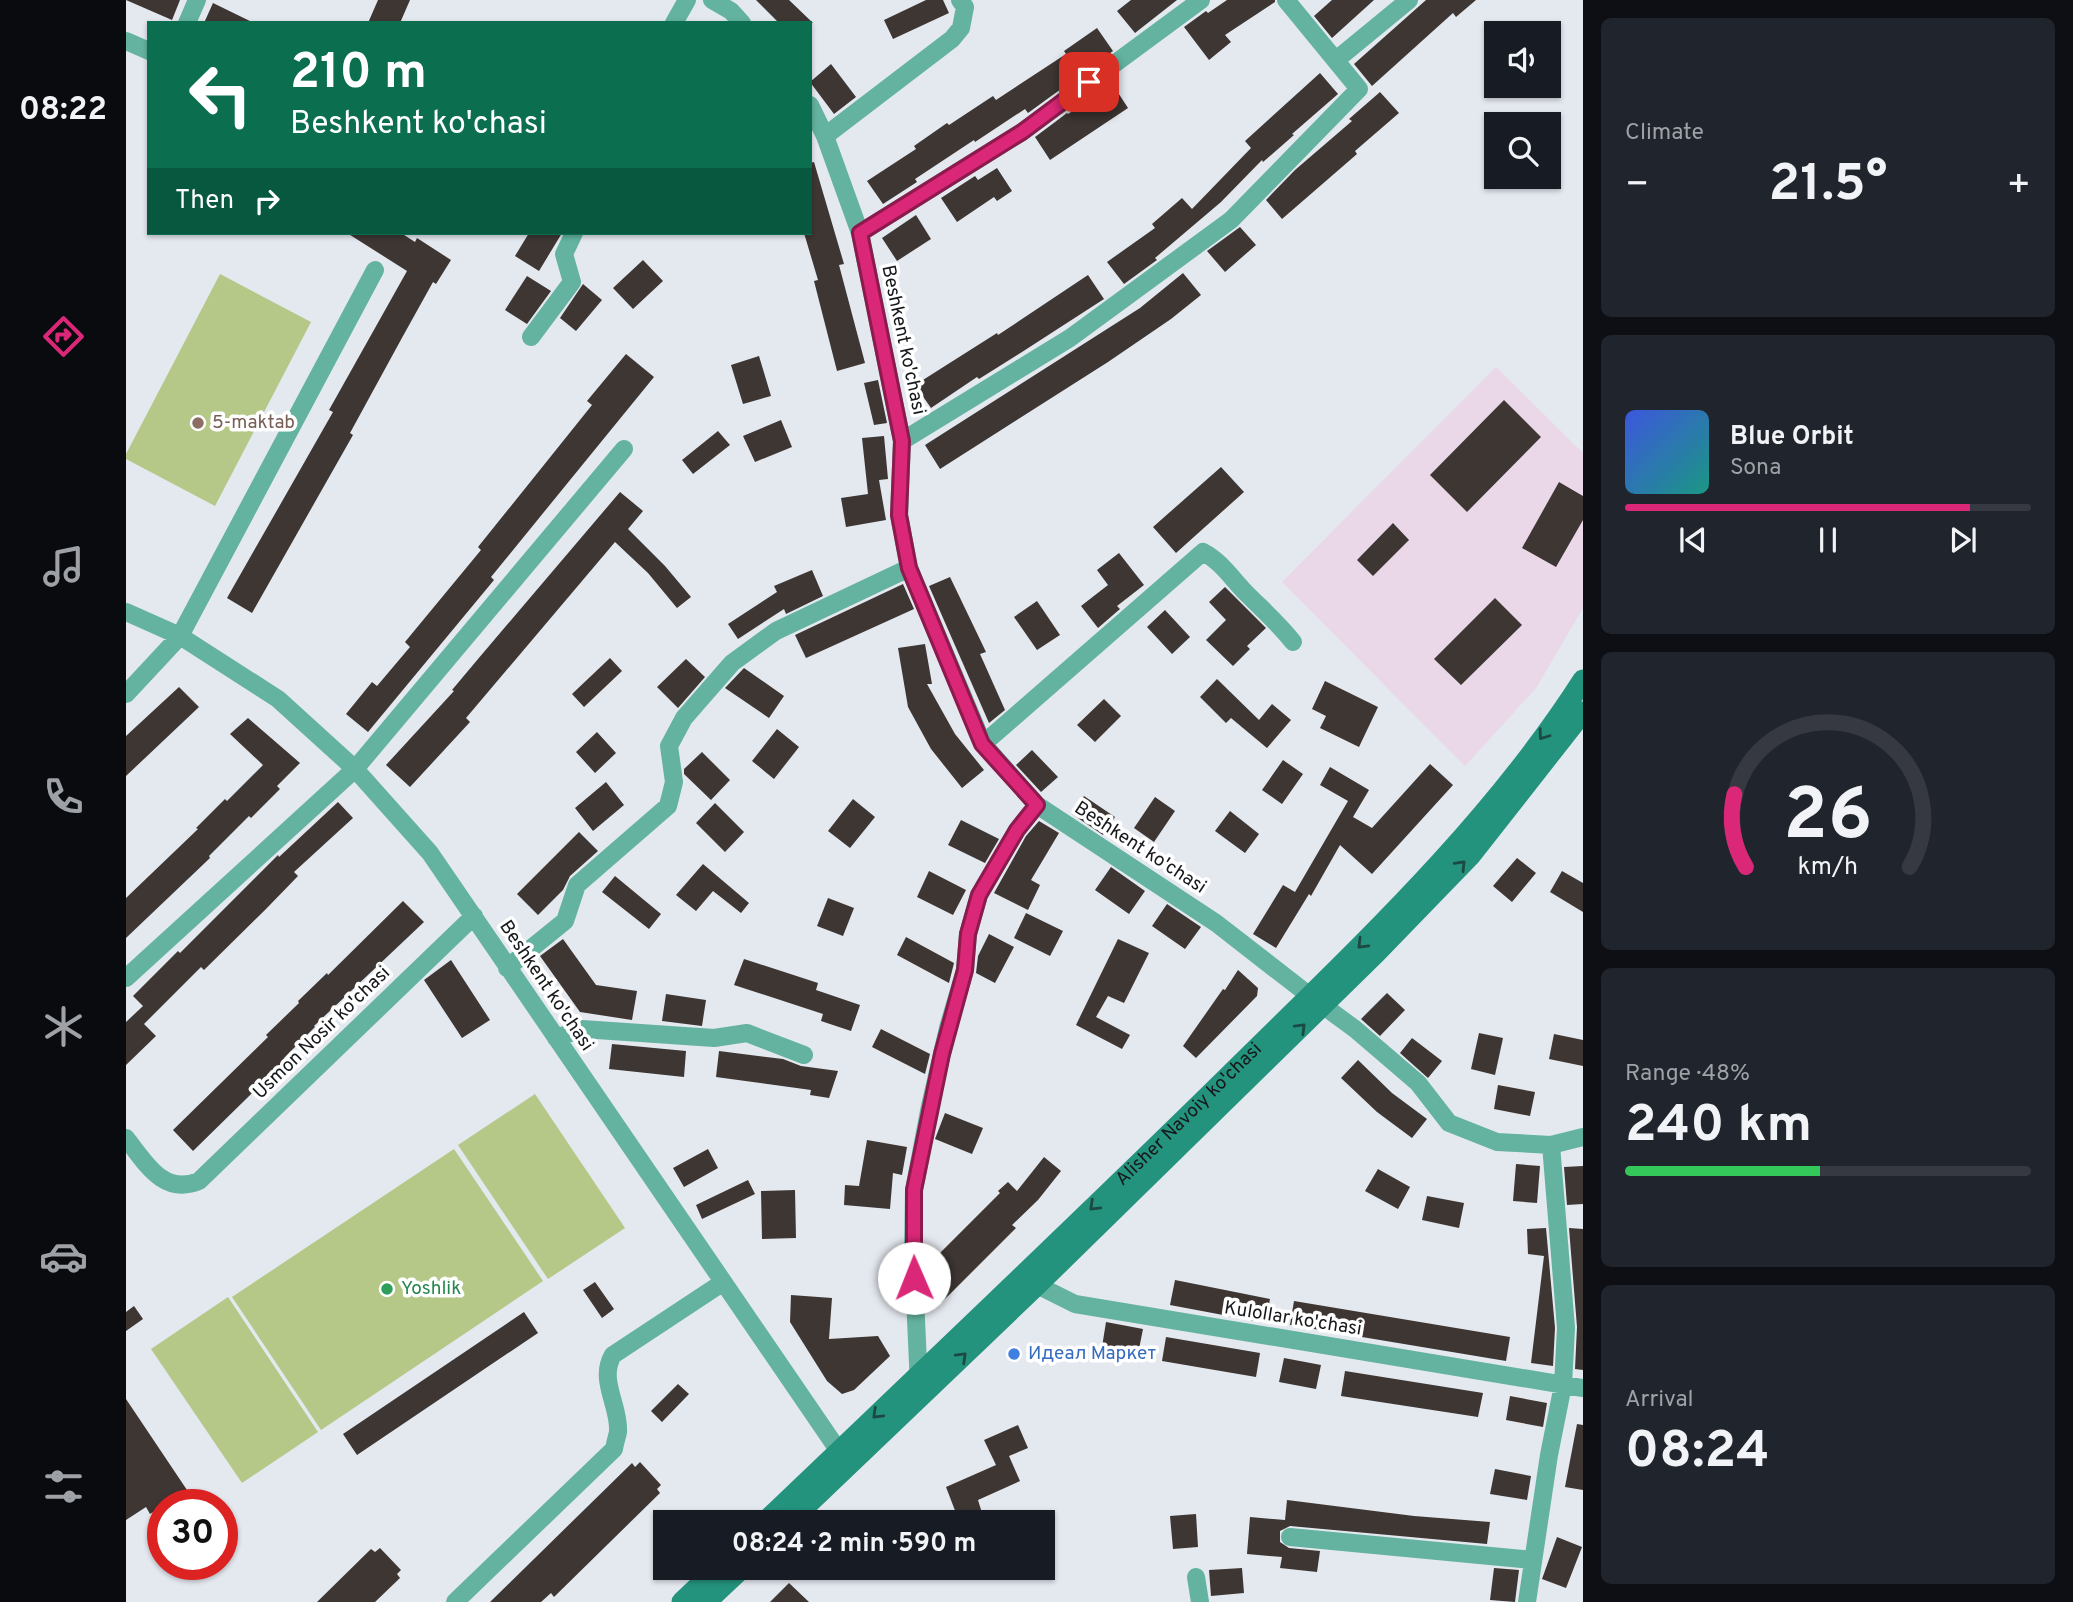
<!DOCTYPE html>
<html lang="en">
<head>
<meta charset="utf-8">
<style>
  :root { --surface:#171b24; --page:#20242c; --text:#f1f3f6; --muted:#9ea1a6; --line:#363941; --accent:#db2777 }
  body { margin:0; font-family:Overpass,sans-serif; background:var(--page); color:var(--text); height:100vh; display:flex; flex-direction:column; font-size:26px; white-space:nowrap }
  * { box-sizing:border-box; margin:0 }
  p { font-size:23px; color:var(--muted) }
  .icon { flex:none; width:38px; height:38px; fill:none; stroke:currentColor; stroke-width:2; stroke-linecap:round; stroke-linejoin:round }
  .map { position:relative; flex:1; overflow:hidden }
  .drawer { display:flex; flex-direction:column; gap:18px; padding:18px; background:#0d0f14; width:490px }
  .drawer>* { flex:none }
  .hud { position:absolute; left:21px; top:21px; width:665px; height:214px; border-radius:0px; box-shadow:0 2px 5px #0004; background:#0b6e4f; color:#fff; overflow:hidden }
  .fabs { position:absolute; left:1358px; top:21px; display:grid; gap:14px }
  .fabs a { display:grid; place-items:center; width:77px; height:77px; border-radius:0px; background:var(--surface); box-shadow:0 2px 5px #0004; font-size:35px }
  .speed { position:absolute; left:21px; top:1489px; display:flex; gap:14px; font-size:35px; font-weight:700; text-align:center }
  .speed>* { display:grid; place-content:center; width:91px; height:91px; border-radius:50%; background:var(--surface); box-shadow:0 2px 5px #0004; line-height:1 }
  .speed .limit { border:10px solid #d22; background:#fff; color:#111 }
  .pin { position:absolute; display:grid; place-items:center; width:60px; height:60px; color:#fff; margin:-30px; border-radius:14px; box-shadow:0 4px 10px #0006 }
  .me { position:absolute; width:77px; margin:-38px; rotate:359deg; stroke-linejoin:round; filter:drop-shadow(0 0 5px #0008) }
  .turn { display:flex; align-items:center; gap:24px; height:147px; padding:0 28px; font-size:32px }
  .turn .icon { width:91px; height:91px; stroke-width:2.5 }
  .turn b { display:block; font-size:49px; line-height:60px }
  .then { display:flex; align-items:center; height:66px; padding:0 28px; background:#0003; gap:14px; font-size:26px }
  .big { font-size:52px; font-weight:700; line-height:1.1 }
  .drawer .tile { flex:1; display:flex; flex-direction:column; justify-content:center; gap:10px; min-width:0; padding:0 24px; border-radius:10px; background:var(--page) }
  .drawer .dial { align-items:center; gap:0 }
  .dial svg { height:182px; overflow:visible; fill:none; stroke:var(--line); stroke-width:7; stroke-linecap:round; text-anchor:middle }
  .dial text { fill:var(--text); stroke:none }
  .song { display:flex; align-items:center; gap:21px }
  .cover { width:84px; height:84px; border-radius:10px; background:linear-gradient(135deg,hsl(230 70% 55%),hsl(170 70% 35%)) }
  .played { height:7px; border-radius:4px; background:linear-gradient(90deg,var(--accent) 85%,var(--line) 85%) }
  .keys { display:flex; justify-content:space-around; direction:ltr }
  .heat { display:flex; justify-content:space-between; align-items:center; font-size:38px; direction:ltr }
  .charge { height:10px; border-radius:5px; background:linear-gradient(90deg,#34c759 48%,var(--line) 0) }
  .trip { position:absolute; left:527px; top:1510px; width:402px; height:70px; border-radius:0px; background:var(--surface); box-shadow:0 2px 5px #0004; font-weight:700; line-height:70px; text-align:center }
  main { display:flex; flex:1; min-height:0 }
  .tabs { display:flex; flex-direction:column; width:126px; justify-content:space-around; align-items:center; background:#090b0e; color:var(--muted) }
  .tabs .icon { width:49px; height:49px }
  .tabs .current { color:var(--accent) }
  .tabs b { font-size:32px; color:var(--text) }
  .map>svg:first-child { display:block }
</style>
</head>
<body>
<main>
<nav class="tabs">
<b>08:22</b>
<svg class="icon current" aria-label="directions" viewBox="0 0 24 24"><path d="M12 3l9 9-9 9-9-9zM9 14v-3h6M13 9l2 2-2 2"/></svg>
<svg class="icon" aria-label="music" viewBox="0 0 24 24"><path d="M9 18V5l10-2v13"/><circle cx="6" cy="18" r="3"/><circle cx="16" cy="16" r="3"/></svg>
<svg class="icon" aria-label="phone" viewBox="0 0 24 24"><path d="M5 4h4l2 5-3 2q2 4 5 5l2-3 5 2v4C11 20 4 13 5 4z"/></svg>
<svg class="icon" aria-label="climate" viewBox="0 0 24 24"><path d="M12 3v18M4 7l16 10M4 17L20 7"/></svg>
<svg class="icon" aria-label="car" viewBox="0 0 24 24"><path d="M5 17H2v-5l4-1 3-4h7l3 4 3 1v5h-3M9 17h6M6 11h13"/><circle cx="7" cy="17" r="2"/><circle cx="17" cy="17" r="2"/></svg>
<svg class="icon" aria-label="filters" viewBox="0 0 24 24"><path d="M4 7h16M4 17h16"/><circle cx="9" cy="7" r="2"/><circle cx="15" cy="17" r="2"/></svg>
</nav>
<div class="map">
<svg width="1457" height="1602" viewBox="0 0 1457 1602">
  <rect width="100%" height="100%" fill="#e4e8ef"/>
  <path fill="#ead7e7" d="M1370,367L1457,453V608L1410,688L1339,766L1156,582Z"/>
  <path fill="#b5c888" d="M94,274L185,322L89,506L0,459V454Z
    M409,1094L499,1228L422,1279L332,1145Z
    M328,1149L417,1281L195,1430L106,1297Z
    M102,1297L192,1432L116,1483L25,1349Z"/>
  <path fill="#3d3633" d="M0,0H54L46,20Z
    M252,0H284L274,23H242Z
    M630,0H663L687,23H653Z
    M800,0H817L823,13L767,39L758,20Z
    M1005,0H1051L1009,33L991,11Z
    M1101,0H1149V2L1099,35L1105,42L1083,60L1058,27L1080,11L1082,13Z
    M1206,0H1248L1206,38L1188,16Z
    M1300,0H1350L1330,17L1327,13L1246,86L1228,64Z
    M87,3L128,23H78Z
    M971,28L987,51L934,88L935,89L902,113L899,109L849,142L848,140L789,179L791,182L757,204L741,181L790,149L788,146L821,123L823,125L867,96L870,100L940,54L938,51Z
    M705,64L730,97L708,114L684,82Z
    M1194,73L1212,94L1166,134L1168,135L1137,162L1136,160L1095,202L1029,258L1031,260L998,284L981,262L1029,228L1026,224L1056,198L1066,209L1125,148L1119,141Z
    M987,85L1002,108L924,160L909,137L941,113L942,114Z
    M1254,92L1273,113L1229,151L1231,154L1156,219L1140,200L1169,170L1226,121L1223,119Z
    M688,162L718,264L713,265L739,363L711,371L688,281L692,280L678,233H684V163Z
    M871,168L886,191L871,201L868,197L831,222L815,198L849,176L852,180Z
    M790,215L805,239L771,261L756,238Z
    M1114,227L1130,245L1099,272L1081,251Z
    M221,233H275L289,242L291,238L325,260L310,284L307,282L277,336L224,433L227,435L126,613L101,598L207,412L203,410L281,271Z
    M403,233H436L413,271L389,256Z
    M517,260L537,281L507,309L487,288Z
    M1057,273L1075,295L1045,319L982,362L814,469L799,445L1014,308Z
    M962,275L978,299L896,352L853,379L851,377L805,408L789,385L871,333L872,335Z
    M401,276L425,291L401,324L379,310Z
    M457,284L476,300L450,331L434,318Z
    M500,354L528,377L365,577L368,580L242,732L220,714L246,682L251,686L284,647L279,642L355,550L352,547L466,405L461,401Z
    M633,356L645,396L617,404L605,365Z
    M752,380L761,423L748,425L738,383Z
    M1378,400L1415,437L1341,512L1304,475Z
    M655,420L666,447L629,462L617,436Z
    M592,431L604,445L567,474L556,460Z
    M758,436L762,479L753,480L760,520L720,527L715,498L742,494L736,438Z
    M1095,467L1118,492L1050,553L1027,527Z
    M1433,482L1457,496V520L1430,567L1396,548Z
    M494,492L517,511L502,529L539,566L565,597L551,608L522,573L489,542L340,718L344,722L284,787L260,765L328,691L326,690L352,659Z
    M1267,523L1283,540L1247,576L1231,560Z
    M993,553L1018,585L991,606L994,609L972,628L955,606L982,585L971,570Z
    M686,570L697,596L660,614L658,609L612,639L602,624L651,592L648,586Z
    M824,577L860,652L854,654L879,710L863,723L803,586Z
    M777,584L788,609L680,658L669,635Z
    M1099,587L1140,628L1121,646L1124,649L1107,666L1080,640L1100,620L1083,602Z
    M1369,598L1396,625L1335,685L1308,659Z
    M911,601L934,635L911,650L888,617Z
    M1039,610L1064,637L1046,654L1021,627Z
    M799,644L806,684H801L829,734L858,770L836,788L805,749L782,707L772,648Z
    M484,658L496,671L458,707L446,694Z
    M560,659L579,677L552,708L531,687Z
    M618,668L658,696L643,718L599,688Z
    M1091,679L1133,720L1146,704L1165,720L1141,748L1105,718L1100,723L1074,697Z
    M1199,681L1252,707L1233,747L1194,728L1200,716L1186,709Z
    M53,687L73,707L0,776V736Z
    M978,699L995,716L969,742L951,725Z
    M122,718L174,763L151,786L154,789L125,818L123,816L83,856L84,858L0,938V898L72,829L70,828L99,799L101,801L137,765L104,734Z
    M651,729L673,747L648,779L626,761Z
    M471,732L490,753L469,773L450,752Z
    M906,750L932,777L915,792L890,765Z
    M576,752L604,780L585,800L558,774V769Z
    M1157,760L1177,774L1156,804L1136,790Z
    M1304,764L1327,785L1246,874L1214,845L1185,896L1183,894L1150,948L1127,934L1157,885L1169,892L1222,801L1194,785L1204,767L1243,790L1227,817L1246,828Z
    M480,782L498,805L467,831L449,808Z
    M958,796L989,817L977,835L946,814Z
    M1029,797L1049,811L1028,842L1008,828Z
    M727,799L749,817L724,848L702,831Z
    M212,802L227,818L168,872L172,876L139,910L78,970L75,967L18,1024L30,1036L0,1065V1022L17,1006L7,996L52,951L54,953L152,855L153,857Z
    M589,803L618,832L599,852L570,823Z
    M1104,811L1133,834L1119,853L1089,831Z
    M835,820L873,839L859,863L822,845Z
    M913,821L933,833L905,880L914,885L902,910L868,893L900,836Z
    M453,832L472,851L444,876L437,890L412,915L391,894Z
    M1391,858L1410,873L1386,902L1367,886Z
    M577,864L623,903L615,913L587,891L570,911L550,895Z
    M985,867L1019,891L1003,914L969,890Z
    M803,871L840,890L827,915L791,897Z
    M1436,871L1457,883V912L1424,892Z
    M489,876L535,914L523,929L476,892Z
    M702,898L728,908L717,936L691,926Z
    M277,901L298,922L188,1026L189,1027L158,1058L160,1060L67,1151L47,1130L142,1037L140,1035L173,1003L172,1001L201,973L202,975Z
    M1041,904L1075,927L1059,949L1026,926Z
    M900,913L937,931L924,956L888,938Z
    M863,934L888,947L869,983L850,973L852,956Z
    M780,937L828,963L823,983L771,955Z
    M437,939L470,985L511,991L506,1020L454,1012L414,956Z
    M992,939L1023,953L998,1003L982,996L970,1017L1004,1035L996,1049L950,1025Z
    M618,959L692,983L690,990L734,1005L725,1031L695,1021L697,1014L608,985Z
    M325,960L364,1020L336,1038L298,980Z
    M1112,970L1132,988L1131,996L1070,1058L1057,1046L1097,989L1099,990Z
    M1261,993L1279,1010L1254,1036L1235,1019Z
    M540,994L580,1000L576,1026L536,1021Z
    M755,1029L804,1054L799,1074L746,1047Z
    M1353,1033L1377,1038L1369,1075L1345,1069Z
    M1428,1034L1457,1040V1066L1423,1059Z
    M1286,1038L1316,1061L1302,1078L1274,1053Z
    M486,1044L560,1051L558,1077L483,1069Z
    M593,1051L657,1059L675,1066L712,1071L703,1098L684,1095L685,1090L590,1077Z
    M1232,1060L1266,1093L1301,1119L1286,1138L1251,1112L1215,1078Z
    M1372,1085L1409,1092L1404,1116L1368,1109Z
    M819,1113L857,1128L846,1154L809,1139Z
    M741,1140L781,1147L776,1175L767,1173L764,1209L718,1205L719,1185L733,1186Z
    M582,1149L592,1168L558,1187L547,1168Z
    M918,1157L935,1171L912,1200L886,1225L890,1228L815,1303L806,1301L799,1268L874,1193L872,1191L882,1182L891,1191Z
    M1390,1164L1414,1166L1411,1203L1387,1201Z
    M1457,1166V1204L1441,1205L1438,1167Z
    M1252,1169L1284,1187L1272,1209L1239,1191Z
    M622,1180L629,1194L576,1219L570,1205Z
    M669,1190L670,1238L636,1239L635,1191Z
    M1301,1196L1338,1203L1333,1228L1296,1220Z
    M1420,1228L1429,1328L1427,1366L1405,1363L1418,1256L1402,1254L1401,1229Z
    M1443,1228L1457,1229V1370L1449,1369L1451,1327Z
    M1049,1280L1144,1299L1140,1321L1130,1319L1129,1321L1044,1305Z
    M469,1282L488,1309L476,1318L457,1290Z
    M665,1295L706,1298L703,1339L752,1336L764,1356L728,1390L716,1394L701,1381L664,1322Z
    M1168,1301L1384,1337L1380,1361L1164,1325Z
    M8,1306L17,1319L0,1331V1312Z
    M398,1312L412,1333L231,1455L217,1434Z
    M980,1322L1017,1329L1012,1354L976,1347Z
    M1040,1337L1134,1353L1130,1377L1036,1361Z
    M1158,1358L1195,1365L1190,1389L1153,1382Z
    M1219,1371L1357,1393L1352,1417L1215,1396Z
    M552,1384L563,1394L536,1422L525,1411Z
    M1384,1396L1421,1403L1417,1427L1380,1420Z
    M0,1399L61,1490L24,1514L20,1507L0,1520Z
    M1451,1424L1457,1425V1490L1439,1487Z
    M892,1425L902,1448L883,1456L894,1481L852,1500L856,1513L833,1521L820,1487L870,1465L858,1440Z
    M514,1462L535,1485L531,1489L534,1493L428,1597L425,1593L415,1602H364L506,1463L509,1467Z
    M1369,1469L1405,1476L1401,1500L1364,1494Z
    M1161,1500L1288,1516L1364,1522L1361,1544L1164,1526L1154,1531V1542L1163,1548L1194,1551L1191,1572L1154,1568L1156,1557L1121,1554L1124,1517L1159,1520Z
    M1070,1514L1072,1547L1047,1549L1044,1516Z
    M1431,1537L1456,1547L1440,1588L1416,1579Z
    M254,1548L275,1570L271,1574L274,1578L249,1602H191L245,1549L249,1552Z
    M1116,1568L1118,1593L1085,1596L1083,1570Z
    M1368,1568L1393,1570L1389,1602L1364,1600Z
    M663,1583L683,1602H644Z"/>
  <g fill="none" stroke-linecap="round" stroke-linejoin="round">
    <path stroke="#63b3a0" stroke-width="18" d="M586,0L605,11L616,23
      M61,23L71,0
      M548,23L561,0
      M0,41L23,51
      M1210,60L1283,0
      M684,105L699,136L734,233L776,441L773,515L783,568L857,744L911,805L1090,923L1184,996L1229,1029L1292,1083L1323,1123L1371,1142L1425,1145L1457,1137
      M699,136L826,39L835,28L839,7L834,0
      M734,233L896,132L1075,0
      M405,337L446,282L438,254L448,233
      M776,441L944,338L1105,220L1233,89L1160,0
      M0,612L54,636L152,699L229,769L304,853L721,1463
      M0,694L54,636L249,270
      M857,744L1077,552C1096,562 1106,579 1121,594C1137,610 1153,624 1167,642
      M381,968L439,921L451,885L542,806L548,782L543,746L558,718L606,663L650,631L783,568
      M0,978L229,769L498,449
      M430,1038L456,1029L588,1038L621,1033L678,1055
      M0,1138C19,1162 37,1196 73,1181L348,916
      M902,1276L911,1285L949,1304L1457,1388
      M793,1385L787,1254L788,1190L804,1106L822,1028L839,970L842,934L853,895L891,830L911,805
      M1164,1537L1407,1560
      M1070,1577L1074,1602
      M329,1602L488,1449C489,1443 491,1437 492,1432C494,1406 472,1380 487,1355L596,1283
      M1401,1602L1423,1455L1437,1385L1440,1328L1425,1145"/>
    <g stroke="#24937e" stroke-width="21">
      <path id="s1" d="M639,1522C801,1367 964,1213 1124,1055C1242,939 1367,821 1457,680"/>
      <path d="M663,1522L911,1285L1250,953L1344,856L1457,712"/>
      <path d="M556,1602L592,1568"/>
      <path d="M580,1602L616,1568"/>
    </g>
  </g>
  <defs><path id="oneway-chevron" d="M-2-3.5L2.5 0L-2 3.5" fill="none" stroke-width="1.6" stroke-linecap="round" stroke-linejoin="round" transform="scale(1.75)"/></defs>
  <g stroke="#1c4943">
    <use href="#oneway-chevron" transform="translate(1417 735) rotate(126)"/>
    <use href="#oneway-chevron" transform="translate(1335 865) rotate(-46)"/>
    <use href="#oneway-chevron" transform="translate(1236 944) rotate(135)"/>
    <use href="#oneway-chevron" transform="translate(1175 1028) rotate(-45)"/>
    <use href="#oneway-chevron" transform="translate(968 1206) rotate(136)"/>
    <use href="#oneway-chevron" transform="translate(836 1357) rotate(-44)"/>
    <use href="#oneway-chevron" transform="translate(751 1414) rotate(136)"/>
  </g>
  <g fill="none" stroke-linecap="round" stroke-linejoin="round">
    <g stroke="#8e194d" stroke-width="18">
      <path id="route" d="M788,1278V1190L816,1054L839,970L842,934L853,895L891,830L911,805L856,744L783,568L773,515L776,441L734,233L896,132L963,82"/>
    </g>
    <use href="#route" stroke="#db2777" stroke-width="12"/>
  </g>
  <circle fill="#8d6e63" stroke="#fff" stroke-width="2.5" cx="72" cy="423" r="7"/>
  <circle fill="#2e9e5b" stroke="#fff" stroke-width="2.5" cx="261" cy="1289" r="7"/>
  <circle fill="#3f7fe0" stroke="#fff" stroke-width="2.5" cx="888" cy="1354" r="7"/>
  <g text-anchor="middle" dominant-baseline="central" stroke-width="7" stroke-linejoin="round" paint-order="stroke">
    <g font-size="19" fill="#17181b" stroke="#fff">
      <text transform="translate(777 340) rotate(78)">Beshkent ko'chasi</text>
      <text transform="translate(1014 848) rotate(33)">Beshkent ko'chasi</text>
      <text transform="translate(420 986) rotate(56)">Beshkent ko'chasi</text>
      <text transform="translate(196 1033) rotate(-44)">Usmon Nosir ko'chasi</text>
      <text stroke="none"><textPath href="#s1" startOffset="588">Alisher Navoiy ko'chasi</textPath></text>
      <text transform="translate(1167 1319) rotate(9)">Kulollar ko'chasi</text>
    </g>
    <g font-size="19" fill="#785e54" stroke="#fff" text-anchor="start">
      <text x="86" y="423">5-maktab</text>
    </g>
    <g font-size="19" fill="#27864d" stroke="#fff" text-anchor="start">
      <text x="275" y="1289">Yoshlik</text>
    </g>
    <g font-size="19" fill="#366cbe" stroke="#fff" text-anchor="start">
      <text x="902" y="1354">Идеал Маркет</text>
    </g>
  </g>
</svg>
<div class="fabs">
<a><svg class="icon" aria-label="sound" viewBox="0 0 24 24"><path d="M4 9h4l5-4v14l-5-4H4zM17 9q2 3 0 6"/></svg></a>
<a><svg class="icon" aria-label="search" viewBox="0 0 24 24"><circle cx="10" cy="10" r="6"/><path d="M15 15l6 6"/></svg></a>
</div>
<div class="speed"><div class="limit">30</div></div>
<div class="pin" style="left:963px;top:82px;background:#d93025"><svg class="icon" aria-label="arrive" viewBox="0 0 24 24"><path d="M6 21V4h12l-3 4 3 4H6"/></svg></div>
<svg class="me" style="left:788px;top:1278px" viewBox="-20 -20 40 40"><circle r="19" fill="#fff"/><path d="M0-13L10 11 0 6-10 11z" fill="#db2777"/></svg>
<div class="trip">08:24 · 2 min · 590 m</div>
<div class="hud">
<div class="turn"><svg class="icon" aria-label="left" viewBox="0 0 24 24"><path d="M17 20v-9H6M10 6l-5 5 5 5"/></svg><div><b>210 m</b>Beshkent ko'chasi</div></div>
<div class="then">Then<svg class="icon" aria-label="right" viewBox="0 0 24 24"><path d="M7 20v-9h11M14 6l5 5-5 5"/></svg></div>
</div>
</div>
<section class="drawer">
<div class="tile"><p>Climate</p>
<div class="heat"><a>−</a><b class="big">21.5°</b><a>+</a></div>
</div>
<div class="tile">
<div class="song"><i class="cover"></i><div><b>Blue Orbit</b><p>Sona</p></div></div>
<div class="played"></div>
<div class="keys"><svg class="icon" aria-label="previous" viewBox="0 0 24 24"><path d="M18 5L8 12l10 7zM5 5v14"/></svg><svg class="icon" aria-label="pause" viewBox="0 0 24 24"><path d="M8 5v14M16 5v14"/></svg><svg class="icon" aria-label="next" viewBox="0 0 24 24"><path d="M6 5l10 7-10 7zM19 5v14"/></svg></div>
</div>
<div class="tile dial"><svg viewBox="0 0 100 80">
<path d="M14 69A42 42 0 1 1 86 69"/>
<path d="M14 69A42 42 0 0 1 9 37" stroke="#db2777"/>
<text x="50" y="56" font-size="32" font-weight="700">26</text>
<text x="50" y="72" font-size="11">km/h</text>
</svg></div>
<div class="tile"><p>Range · 48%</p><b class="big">240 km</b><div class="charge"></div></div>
<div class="tile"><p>Arrival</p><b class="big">08:24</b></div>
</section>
</main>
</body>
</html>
